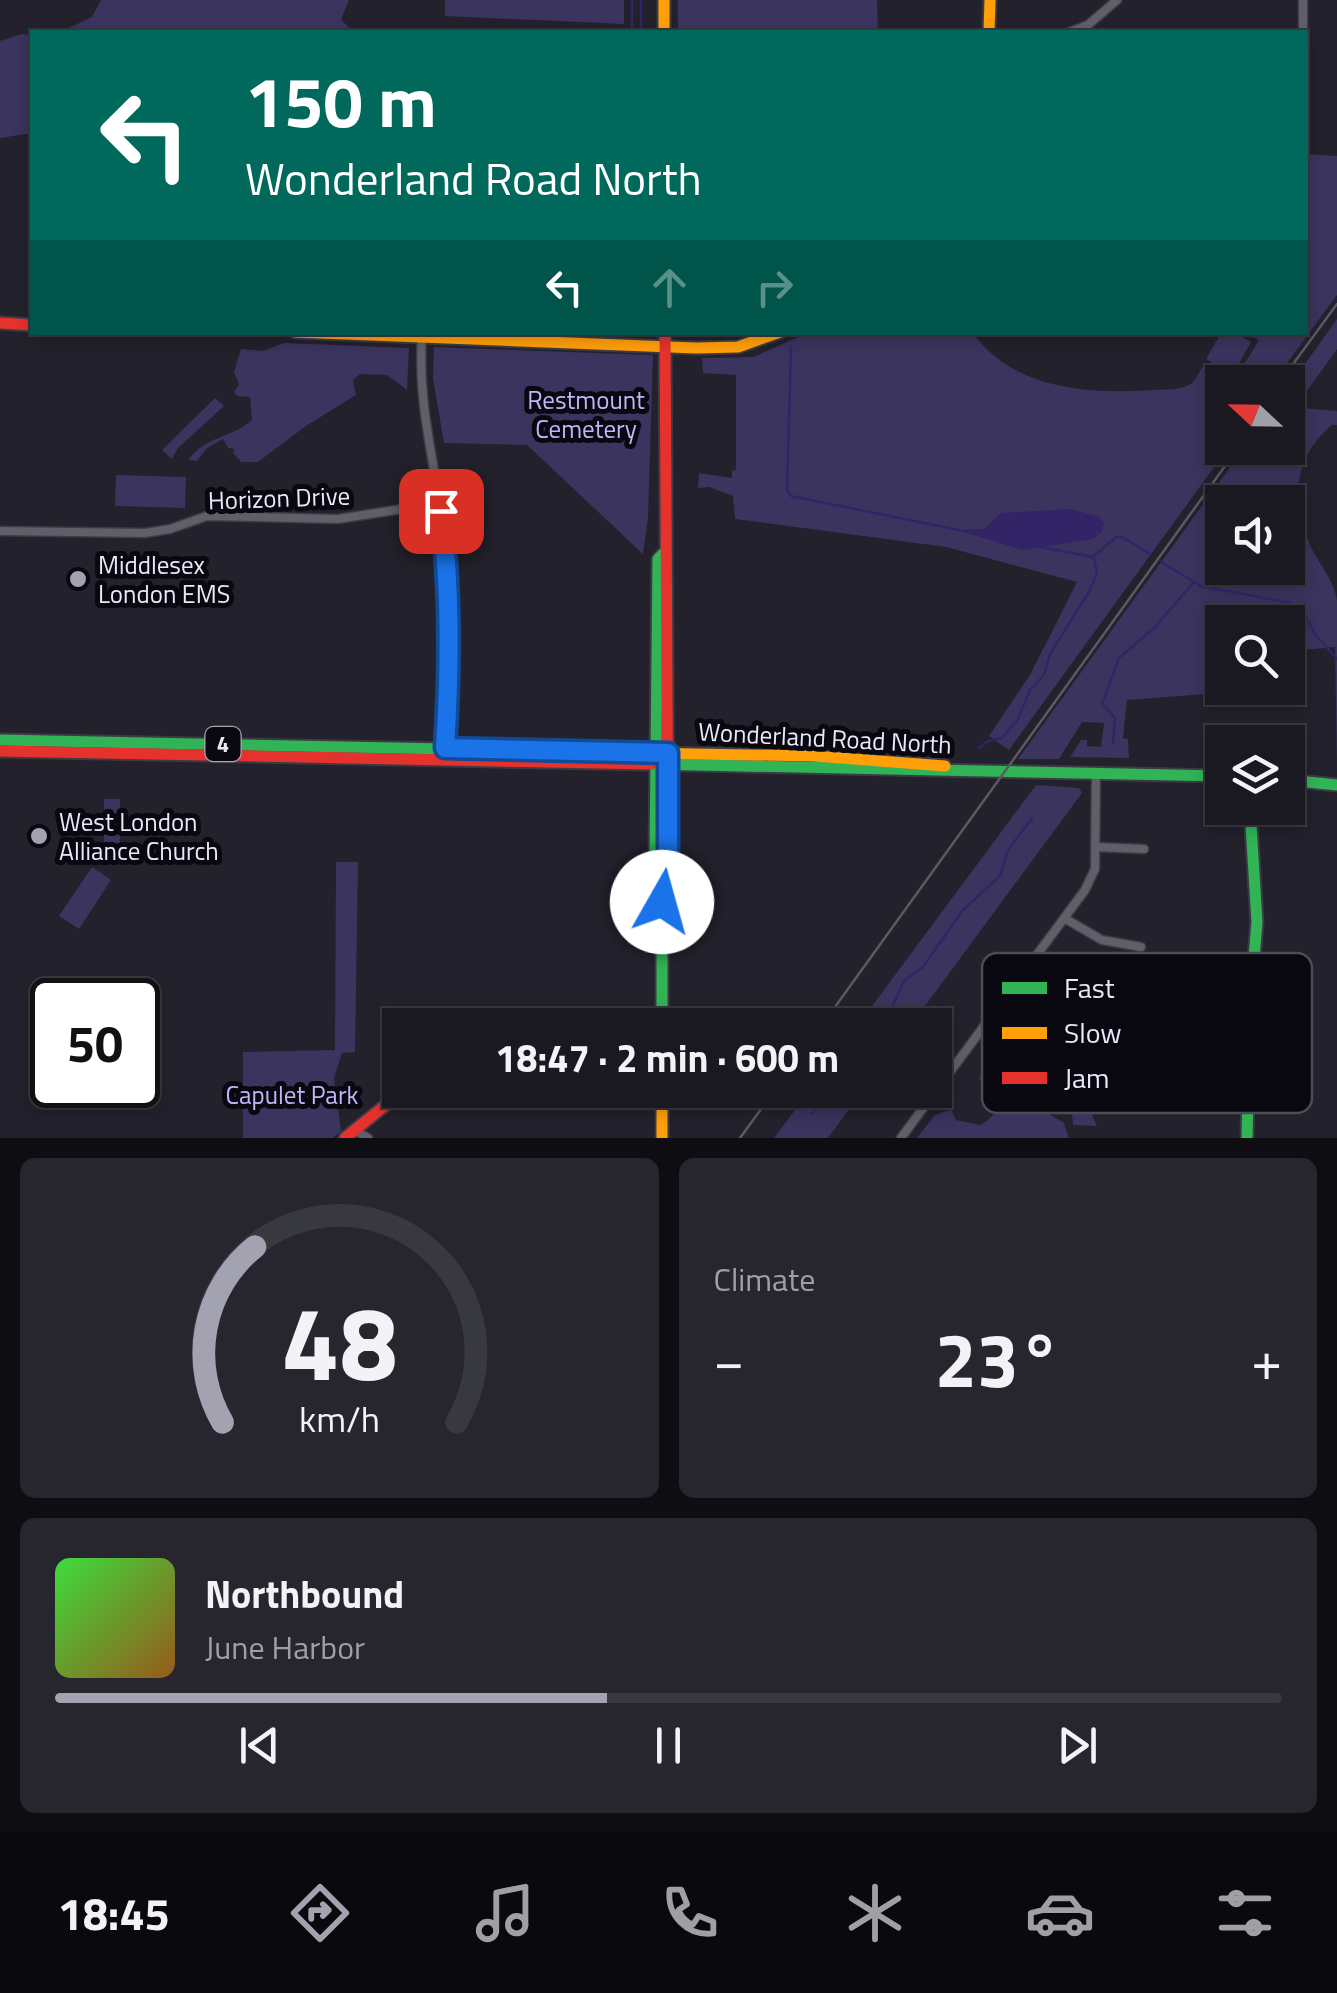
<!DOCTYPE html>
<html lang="en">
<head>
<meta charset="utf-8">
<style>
  :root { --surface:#1a1921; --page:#27262e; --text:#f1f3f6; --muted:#9fa0a5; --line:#38383f; --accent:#a3a2b1 }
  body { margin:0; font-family:"Titillium Web",sans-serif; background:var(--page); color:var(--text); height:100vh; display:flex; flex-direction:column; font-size:38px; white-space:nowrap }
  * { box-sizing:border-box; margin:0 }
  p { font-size:32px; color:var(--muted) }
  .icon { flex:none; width:55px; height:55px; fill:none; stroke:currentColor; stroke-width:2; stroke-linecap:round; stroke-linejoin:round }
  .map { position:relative; height:1138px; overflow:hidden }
  .panel { display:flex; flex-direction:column; gap:20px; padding:20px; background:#0e0e12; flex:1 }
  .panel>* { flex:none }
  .banner { position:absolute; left:30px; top:30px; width:1278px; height:305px; border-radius:0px; box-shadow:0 5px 15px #0003,0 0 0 2px var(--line); background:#00695c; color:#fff; overflow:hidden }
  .needle { width:65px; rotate:292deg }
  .tools { position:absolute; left:1205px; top:365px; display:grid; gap:20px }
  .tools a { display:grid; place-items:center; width:100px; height:100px; border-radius:0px; background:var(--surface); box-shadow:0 5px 15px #0003,0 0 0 2px var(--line); font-size:50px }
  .speed { position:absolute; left:30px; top:978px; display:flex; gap:20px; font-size:50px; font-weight:700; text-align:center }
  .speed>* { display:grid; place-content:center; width:130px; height:130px; border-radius:50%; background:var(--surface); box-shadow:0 5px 15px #0003,0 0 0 2px var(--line); line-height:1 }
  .speed .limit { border:5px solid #111; border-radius:15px; background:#fff; color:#111 }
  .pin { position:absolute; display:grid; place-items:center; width:85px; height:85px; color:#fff; margin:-42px; border-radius:20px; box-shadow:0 5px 15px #0006 }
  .me { position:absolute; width:110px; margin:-55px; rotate:7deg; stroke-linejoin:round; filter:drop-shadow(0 0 8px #0008) }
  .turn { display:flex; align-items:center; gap:35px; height:210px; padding:0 50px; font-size:45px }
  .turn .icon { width:130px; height:130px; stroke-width:2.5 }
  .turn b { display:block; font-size:70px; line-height:85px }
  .lanes { display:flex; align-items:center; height:95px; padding:0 50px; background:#0003; justify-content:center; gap:50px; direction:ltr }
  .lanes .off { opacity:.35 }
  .big { font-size:75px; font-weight:700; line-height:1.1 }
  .panel .widget { flex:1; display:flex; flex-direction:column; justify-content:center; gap:15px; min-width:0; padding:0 35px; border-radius:15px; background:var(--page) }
  .panel .dial { align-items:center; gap:0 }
  .dial svg { height:260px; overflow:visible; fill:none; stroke:var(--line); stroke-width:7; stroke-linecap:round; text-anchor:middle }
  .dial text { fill:var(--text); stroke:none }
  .song { display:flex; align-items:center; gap:30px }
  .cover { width:120px; height:120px; border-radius:15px; background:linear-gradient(135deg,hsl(120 70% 55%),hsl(30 70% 35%)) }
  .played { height:10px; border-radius:5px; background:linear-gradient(90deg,var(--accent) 45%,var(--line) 45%) }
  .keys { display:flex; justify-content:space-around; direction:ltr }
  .heat { display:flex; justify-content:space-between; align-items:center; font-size:55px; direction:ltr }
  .panel .tiles { flex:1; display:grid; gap:20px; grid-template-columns:1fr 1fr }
  .widget:last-child { grid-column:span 2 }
  .trip { position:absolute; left:382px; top:1008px; width:570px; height:100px; border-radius:0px; background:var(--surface); box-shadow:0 5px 15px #0003,0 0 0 2px var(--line); font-weight:700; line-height:100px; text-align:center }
  .tab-bar { display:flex; height:160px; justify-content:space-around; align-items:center; background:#0a0a0d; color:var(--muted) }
  .tab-bar .icon { width:70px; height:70px }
  .tab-bar .on { color:var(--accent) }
  .tab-bar b { font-size:45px; color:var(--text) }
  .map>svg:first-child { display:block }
</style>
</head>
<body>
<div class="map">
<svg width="1337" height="1138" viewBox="0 0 1337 1138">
  <rect width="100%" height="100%" fill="#22212c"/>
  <path fill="#3a345e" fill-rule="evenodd" d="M101,0H349L341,19L353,32H60L92,17Z
    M445,0H624V24L445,16Z
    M678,0H877L878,32H678Z
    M21,34L32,35V133L0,138V41Z
    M1305,154L1337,156V295L1273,382H1243L1236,378L1259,340L1245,333L1305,332Z
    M1337,319V349L1299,402L1302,408L1337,411V425H1332C1293,458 1291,498 1310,545C1318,563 1335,581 1337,601C1337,655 1337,711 1337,765L1335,647L1302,650L1288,657V622H1222V688H1262L1260,690L1127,700L1123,738L1128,739L1129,758L1070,757L1081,740H1087V746L1101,747L1104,723L1082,722L1059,759H1018L1244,448H1288V388ZM1222,502H1288V568H1222Z
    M808,333H973C1014,390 1090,394 1153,390C1165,389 1182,391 1192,383C1196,379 1201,369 1205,363L1235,382H1222V448H1228L1009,750L989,736L1030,675L1077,582L946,547L735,519L733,496L709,487L698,488L699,473L732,478V471L736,470V375L703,373L702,358L753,357Z
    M1221,333H1235L1251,342L1233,374L1206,359Z
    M284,343L409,348L407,390L387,375L360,374L353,380L356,395L306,426L258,462H241L233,453L234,449L228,448L223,439L206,449L197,461L188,460C208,434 231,439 252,420L250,397L237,396L234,392L239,384L234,372L241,349L263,351Z
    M434,347L653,355L648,518L643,554L527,445L444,443L433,379Z
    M215,398L224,406L178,448L172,459L162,450Z
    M116,475L186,477L185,508L115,506Z
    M1036,785L1079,788L1082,793L911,1025H858Z
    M104,799H120V845H104Z
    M336,862H358L355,1052L342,1053L334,1078L341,1131L333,1138H243V1052L335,1050Z
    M92,867L111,880L79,929L59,916Z
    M1030,1045L1044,1058L1075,1070L1074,1076L1097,1126L1073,1125L1072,1114L1066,1109L1019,1087L991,1088L978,1078L990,1075L1002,1081Z
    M810,1090H863L828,1138H774Z
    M1019,1096L1064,1123L1069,1138H917L935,1115L951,1110L956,1120L980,1125C999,1114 995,1105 1019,1096Z"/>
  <path fill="#332468" d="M1070,509L1098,516L1104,523L1102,532L1093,539L1023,550L957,530L984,529L1001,513Z"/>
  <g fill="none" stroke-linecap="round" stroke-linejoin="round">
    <path stroke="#332468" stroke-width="2.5" d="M632,0V32
      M641,32V0
      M791,347L787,490L791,496L959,530
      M1041,547L1093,557
      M1094,556L1116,537H1122L1150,554
      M1161,562L1201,586L1291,603L1305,614L1314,633L1337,659
      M1113,743L1115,718L1102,704L1119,658L1154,628L1193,583
      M979,748L988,741L1002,738L1017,721L1030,690L1044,675L1050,654L1090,590L1097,573L1094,558
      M884,1025L904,981L923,967L962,911L1000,876L1008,850L1032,818
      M811,1114L832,1090"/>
    <g stroke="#3c3b45" stroke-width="11">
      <path id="street" d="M1303,0V32
        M1070,32L1088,25L1117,0
        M422,336C416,418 445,498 450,580C453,636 448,693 445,749
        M0,531L145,533L170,529L207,516L338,519L440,503
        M1096,847L1144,849
        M1064,918L1102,940L1141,947
        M1016,982L1080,1025L1128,1029L1137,1034L1144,1059L1141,1081
        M356,1131L368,1138
        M901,1138L1085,890L1095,869L1096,773"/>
    </g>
    <g stroke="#3c3b45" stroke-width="15">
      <path id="fast" d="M0,740L641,753
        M651,764L1222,776
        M1288,780L1337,785
        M662,1025V869L655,854L658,559L664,553
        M1247,1138L1250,1007L1257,922L1250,808"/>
    </g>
    <g stroke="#3c3b45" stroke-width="15">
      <path id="slow" d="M664,0V32
        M989,32L990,0
        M295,332L696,348L738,347L780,332
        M641,753L814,756L945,766
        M662,1090V1138"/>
    </g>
    <g stroke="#3c3b45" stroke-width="15">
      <path id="jam" d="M0,323L32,325
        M0,751L651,764
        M662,869L668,856L665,332
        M345,1138L404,1090"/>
    </g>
    <use href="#street" stroke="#605e68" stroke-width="8"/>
    <use href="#fast" stroke="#30b455" stroke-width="11"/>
    <use href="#slow" stroke="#ff9f0a" stroke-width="11"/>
    <use href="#jam" stroke="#e5322d" stroke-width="11"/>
    <path stroke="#5b5a63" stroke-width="2.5" d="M1280,382L1337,304
      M822,1025L1238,448
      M740,1138L775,1090"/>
  </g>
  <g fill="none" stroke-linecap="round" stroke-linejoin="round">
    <g stroke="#114b97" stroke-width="25">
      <path id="route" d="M441,511C451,591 450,668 445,748L668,753V856L662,870V902"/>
    </g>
    <use href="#route" stroke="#1a73e8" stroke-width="18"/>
  </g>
  <g fill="#a3a2b1" stroke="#090811" stroke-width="4">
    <circle cx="78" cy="579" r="10"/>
    <circle cx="39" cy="836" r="10"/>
  </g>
  <g text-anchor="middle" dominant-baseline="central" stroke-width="10" stroke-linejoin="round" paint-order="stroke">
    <rect fill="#090811" stroke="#a6a5b3" stroke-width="2.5" x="205.5" y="727" width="35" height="34" rx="8"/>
    <g font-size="22" font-weight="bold" fill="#e9e8f8">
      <text x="223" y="744">4</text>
    </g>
    <g font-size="25" fill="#beb8f9" stroke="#090811">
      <text x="586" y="400">Restmount<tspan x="586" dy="29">Cemetery</tspan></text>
      <text x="292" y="1095">Capulet Park</text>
    </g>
    <g font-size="25" fill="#e9e8f8" stroke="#090811">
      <text transform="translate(279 498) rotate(-2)">Horizon Drive</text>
      <text transform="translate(825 738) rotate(3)">Wonderland Road North</text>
    </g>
    <g font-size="25" fill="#e9e8f8" stroke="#090811" text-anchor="start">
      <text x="98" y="565">Middlesex<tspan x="98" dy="29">London EMS</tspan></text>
      <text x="59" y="822">West London<tspan x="59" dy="29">Alliance Church</tspan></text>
    </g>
  </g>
  <rect x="982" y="953" width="330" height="160" rx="15" fill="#090811" stroke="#4c4b56" stroke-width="2.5"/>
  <rect x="1002" y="982" width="45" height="12" fill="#30b455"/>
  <rect x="1002" y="1027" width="45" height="12" fill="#ff9f0a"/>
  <rect x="1002" y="1072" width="45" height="12" fill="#e5322d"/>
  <g font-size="28" fill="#e9e8f8">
    <text x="1064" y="998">Fast</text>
    <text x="1064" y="1043">Slow</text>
    <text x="1064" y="1088">Jam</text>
  </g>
</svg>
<div class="tools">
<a><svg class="needle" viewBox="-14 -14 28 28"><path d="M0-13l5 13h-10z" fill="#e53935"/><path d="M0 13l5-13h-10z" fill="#9fa0a5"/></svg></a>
<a><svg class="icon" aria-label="sound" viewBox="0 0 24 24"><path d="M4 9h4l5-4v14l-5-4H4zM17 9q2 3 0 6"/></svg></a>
<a><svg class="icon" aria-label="search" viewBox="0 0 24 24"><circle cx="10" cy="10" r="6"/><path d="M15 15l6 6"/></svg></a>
<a><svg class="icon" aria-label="layers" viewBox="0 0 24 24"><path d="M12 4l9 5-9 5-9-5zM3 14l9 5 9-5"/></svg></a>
</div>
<div class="speed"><div class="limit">50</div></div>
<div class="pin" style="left:441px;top:511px;background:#d93025"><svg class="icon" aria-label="arrive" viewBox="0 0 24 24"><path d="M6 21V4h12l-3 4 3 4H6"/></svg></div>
<svg class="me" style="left:662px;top:902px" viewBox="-20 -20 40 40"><circle r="19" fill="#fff"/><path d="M0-13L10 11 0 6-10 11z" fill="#1a73e8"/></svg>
<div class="trip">18:47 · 2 min · 600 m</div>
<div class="banner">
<div class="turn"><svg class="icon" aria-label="left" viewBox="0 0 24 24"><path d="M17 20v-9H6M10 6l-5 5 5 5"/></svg><div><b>150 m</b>Wonderland Road North</div></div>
<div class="lanes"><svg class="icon" aria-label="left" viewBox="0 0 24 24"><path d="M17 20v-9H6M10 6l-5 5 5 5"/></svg><svg class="icon off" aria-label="ahead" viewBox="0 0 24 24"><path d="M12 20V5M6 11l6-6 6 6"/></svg><svg class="icon off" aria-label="right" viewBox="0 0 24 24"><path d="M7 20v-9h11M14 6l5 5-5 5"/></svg></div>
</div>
</div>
<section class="panel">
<div class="tiles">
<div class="widget dial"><svg viewBox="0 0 100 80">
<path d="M14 69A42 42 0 1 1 86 69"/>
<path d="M14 69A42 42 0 0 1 24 15" stroke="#a3a2b1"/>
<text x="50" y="56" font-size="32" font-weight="700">48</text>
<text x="50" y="72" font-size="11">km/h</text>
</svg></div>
<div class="widget"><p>Climate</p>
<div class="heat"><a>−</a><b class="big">23°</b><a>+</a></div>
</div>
<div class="widget">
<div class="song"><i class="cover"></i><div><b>Northbound</b><p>June Harbor</p></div></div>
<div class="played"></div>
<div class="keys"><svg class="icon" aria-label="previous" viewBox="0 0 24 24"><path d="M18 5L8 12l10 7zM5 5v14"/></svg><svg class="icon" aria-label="pause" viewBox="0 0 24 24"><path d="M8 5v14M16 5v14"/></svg><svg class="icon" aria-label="next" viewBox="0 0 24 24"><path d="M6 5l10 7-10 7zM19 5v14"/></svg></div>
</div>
</div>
</section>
<nav class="tab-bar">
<b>18:45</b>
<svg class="icon on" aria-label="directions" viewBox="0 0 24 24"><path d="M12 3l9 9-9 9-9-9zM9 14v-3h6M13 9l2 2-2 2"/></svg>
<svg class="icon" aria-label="music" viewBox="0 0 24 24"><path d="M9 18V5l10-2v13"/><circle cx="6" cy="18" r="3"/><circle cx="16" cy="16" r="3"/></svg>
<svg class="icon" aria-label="phone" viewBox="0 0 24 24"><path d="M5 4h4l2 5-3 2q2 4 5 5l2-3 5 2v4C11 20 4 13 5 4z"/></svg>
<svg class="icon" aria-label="climate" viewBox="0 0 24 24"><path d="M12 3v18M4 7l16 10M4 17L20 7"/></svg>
<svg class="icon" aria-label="car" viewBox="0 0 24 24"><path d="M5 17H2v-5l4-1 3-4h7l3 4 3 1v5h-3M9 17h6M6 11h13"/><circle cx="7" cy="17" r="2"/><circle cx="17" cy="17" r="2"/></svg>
<svg class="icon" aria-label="filters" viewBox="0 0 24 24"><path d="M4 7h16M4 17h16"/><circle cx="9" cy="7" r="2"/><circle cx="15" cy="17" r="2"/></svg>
</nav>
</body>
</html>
